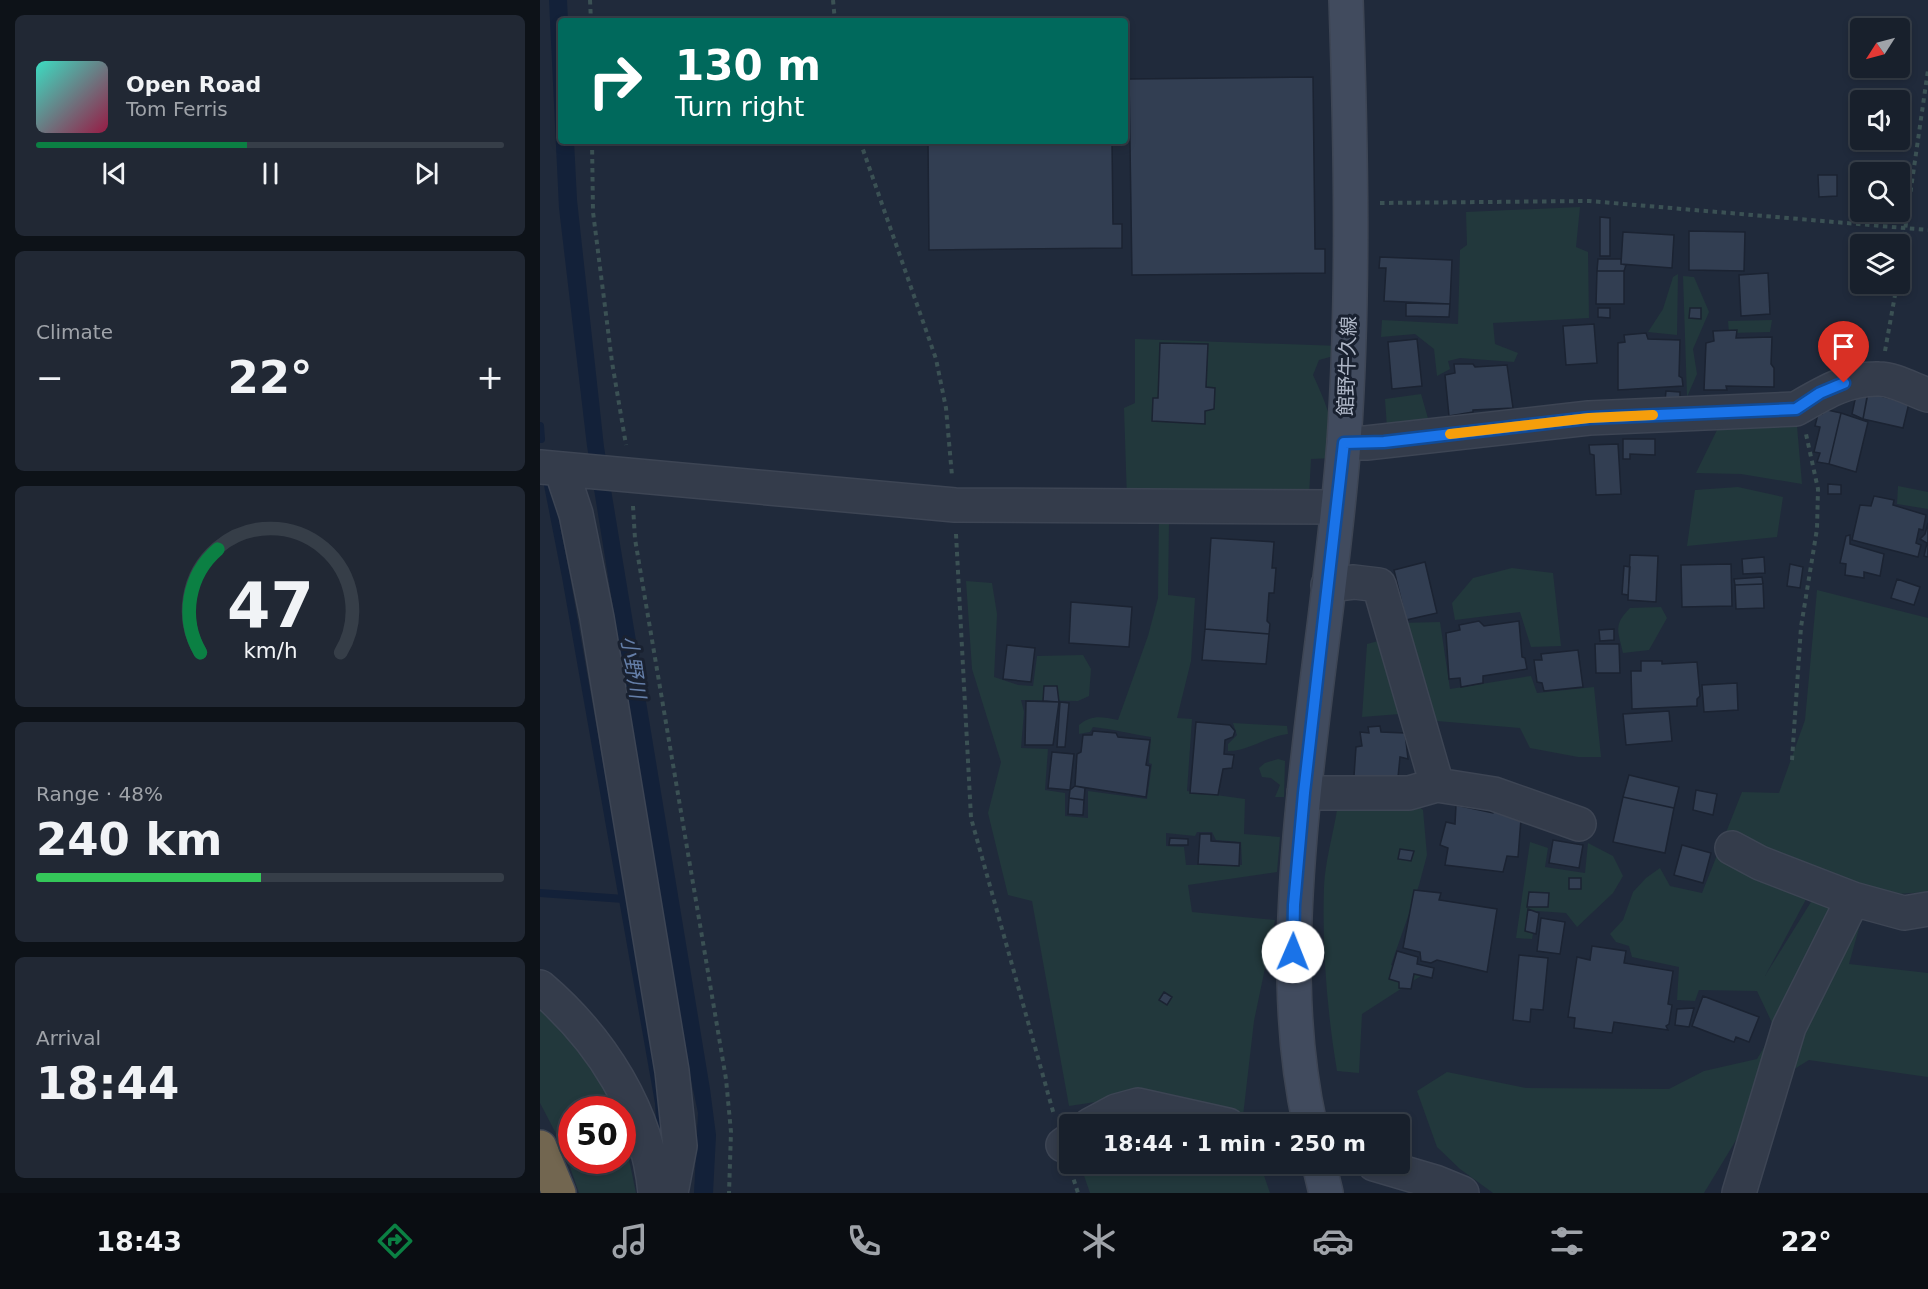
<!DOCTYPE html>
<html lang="en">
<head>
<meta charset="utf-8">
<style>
  :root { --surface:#18202c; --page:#212834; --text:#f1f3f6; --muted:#9fa3a9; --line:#363e48; --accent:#0b8043 }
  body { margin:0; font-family:"DejaVu Sans","Noto Sans JP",sans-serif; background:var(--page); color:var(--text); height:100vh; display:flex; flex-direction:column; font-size:22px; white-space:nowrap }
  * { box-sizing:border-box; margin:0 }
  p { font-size:20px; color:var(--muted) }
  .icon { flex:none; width:33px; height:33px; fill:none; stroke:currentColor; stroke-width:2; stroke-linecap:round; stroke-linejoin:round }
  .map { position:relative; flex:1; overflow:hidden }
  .sheet { display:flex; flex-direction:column; gap:15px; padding:15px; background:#0d1218; width:540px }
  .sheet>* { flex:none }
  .hud { position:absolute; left:18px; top:18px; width:570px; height:126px; border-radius:6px; box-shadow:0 3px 9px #0003,0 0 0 2px var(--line); background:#00695c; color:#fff; overflow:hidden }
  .needle { width:39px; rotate:234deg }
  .fabs { position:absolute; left:1310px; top:18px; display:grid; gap:12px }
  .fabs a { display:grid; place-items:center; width:60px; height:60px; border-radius:6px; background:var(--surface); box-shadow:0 3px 9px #0003,0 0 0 2px var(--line); font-size:30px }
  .speed { position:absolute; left:18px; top:1096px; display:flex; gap:12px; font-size:30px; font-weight:700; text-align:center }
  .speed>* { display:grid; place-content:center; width:78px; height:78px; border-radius:50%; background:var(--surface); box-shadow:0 3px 9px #0003,0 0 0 2px var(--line); line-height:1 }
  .speed .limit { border:9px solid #d22; background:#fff; color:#111 }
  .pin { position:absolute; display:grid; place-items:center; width:51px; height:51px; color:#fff; margin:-62px -26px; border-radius:50% 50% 50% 0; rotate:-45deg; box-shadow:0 0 6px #0007 }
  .pin .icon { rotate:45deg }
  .me { position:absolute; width:66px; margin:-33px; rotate:1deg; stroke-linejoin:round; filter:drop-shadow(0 0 4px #0008) }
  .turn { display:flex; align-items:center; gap:21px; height:126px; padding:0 18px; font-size:27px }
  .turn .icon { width:78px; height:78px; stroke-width:2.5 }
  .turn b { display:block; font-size:42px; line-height:51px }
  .big { font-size:45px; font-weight:700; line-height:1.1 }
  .sheet .tile { flex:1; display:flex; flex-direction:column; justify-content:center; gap:9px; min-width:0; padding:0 21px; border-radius:9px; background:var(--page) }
  .sheet .dial { align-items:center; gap:0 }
  .dial svg { height:156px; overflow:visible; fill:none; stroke:var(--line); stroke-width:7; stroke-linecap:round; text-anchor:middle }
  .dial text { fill:var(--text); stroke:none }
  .song { display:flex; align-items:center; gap:18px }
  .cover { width:72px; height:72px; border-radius:9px; background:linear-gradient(135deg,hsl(170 70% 55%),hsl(340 70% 35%)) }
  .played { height:6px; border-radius:3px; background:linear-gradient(90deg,var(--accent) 45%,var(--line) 45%) }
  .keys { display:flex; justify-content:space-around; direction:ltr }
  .heat { display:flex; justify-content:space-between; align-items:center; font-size:33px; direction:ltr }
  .charge { height:9px; border-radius:4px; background:linear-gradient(90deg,#34c759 48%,var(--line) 0) }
  .trip { position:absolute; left:519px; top:1114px; width:351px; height:60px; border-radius:6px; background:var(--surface); box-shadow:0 3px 9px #0003,0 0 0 2px var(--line); font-weight:700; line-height:60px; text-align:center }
  .menu { display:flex; height:96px; justify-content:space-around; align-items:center; background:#0a0d12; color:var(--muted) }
  .menu .icon { width:42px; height:42px }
  .menu .current { color:var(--accent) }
  .menu b { font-size:27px; color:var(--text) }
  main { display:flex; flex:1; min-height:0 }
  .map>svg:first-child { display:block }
</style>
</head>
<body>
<main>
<section class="sheet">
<div class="tile">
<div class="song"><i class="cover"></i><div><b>Open Road</b><p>Tom Ferris</p></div></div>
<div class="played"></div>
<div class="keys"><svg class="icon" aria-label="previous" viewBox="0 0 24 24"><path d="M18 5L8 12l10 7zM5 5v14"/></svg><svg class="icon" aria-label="pause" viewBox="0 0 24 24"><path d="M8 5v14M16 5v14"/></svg><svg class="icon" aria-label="next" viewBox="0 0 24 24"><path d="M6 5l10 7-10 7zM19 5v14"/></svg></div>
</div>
<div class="tile"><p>Climate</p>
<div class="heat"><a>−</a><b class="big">22°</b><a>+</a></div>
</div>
<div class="tile dial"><svg viewBox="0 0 100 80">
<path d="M14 69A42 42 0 1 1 86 69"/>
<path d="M14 69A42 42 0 0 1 23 16" stroke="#0b8043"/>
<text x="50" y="56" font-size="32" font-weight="700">47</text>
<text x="50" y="72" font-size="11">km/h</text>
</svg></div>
<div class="tile"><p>Range · 48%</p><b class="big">240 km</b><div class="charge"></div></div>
<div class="tile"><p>Arrival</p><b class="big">18:44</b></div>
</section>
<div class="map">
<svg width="1388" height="1193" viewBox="0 0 1388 1193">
  <rect width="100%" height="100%" fill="#202a3b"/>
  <path fill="#22383c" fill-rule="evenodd" d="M1040,207L1036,247L1048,252L1049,318L953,323L955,344L978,353L974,362L920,358L908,361L910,369L897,376L894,349L875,334L841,337L842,320L918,324L920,250L927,245L926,212Z
    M1138,274L1137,335L1108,332L1123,309L1133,277Z
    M1143,276L1154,277L1169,312L1153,349L1157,374L1147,397Z
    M1232,320L1230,332L1189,333L1188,321Z
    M595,339L800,346L801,354L779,360L773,375C786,403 796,427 794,458L771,459L769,496L587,500L584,408L595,403ZM620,343L668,345L666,387L675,388L674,408L665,411V423L612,421L613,398H618Z
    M881,394L889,422L847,428L845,399Z
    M1257,426L1262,484L1201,474L1156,473L1177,430Z
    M1358,486L1388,492V509L1357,504Z
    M1198,487L1243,497L1237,537L1147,546L1155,490Z
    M619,516L629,521L628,595L655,598L651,661L637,718L652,719L647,791L705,799L704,834L740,837L737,872L648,885L652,912L735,920L714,1021L703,1116L640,1103L582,1098L529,1106L492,901L468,895L448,813L461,762L432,669L426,581L452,583L457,614L454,677L478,685L493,686L497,656L543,655L551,669L549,696L538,701L481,700L484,712L481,748L508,749L505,790L525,793V816L548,818V791L607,799L612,764L609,763L611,737C591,734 573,729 553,727L550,732L539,734V725C552,714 562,717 578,720L608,636L618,598ZM657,832H672L676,840L701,842L702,865H646L644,847L626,846V833L655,836Z
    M972,568L1013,573L1021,646L991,647L980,612L915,620L912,603L933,578Z
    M1277,590L1388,618V892L1357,894L1329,892L1309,964L1388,973V1077L1269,1060L1230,1084L1164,1193H953L920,1169L897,1147L877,1091L907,1072L986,1088L1129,1089L1164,1071L1217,1059L1235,1029L1217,991L1159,990L1155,1001L1137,1000L1139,967L1092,957L1089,946L1076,942L1070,934L1083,920L1093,892L1106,878L1120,868L1130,886L1162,893L1202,792L1239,793L1265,720ZM1280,873L1284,881L1225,976Z
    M1121,607L1127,618L1109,650L1083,653C1078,631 1073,625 1090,608Z
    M900,622L910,689L991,676L997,693L1054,687L1061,757H1038L990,748L980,728L885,720L858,623Z
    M846,639L860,714L822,717L827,644Z
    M693,723L747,726L748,734C727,736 709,751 688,751V744L697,735Z
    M738,759L745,761L744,797H735L740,785L731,778L722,777L719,768L725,763Z
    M810,802L874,803L883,810L887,855L879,885L851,965L887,972L822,1014L819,1073L797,1071C787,1011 782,948 784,887C785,862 793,835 797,810Z
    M990,842L1008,848L1005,867L1045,873L1048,843L1073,856L1083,876L1073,893L1037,927L1026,913L997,911L992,939L976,938Z
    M0,1007L17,1021L74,1100L77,1110H32V1161H82L83,1131L96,1193H39L23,1147L0,1103Z
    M545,1164H720L730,1193H550L542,1170Z"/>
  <path fill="#132139" d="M9,0H27L28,21H21V141H34L37,200L64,447L170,1089L176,1135L173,1193H154L158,1113L144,1047L47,446L19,208Z"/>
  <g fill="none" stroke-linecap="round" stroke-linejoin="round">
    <path stroke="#132139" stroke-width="8" d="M0,426L1,439
      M8,485L26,577L119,1103L122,1148
      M0,893L84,899"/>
  </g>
  <path fill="#323e52" stroke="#1b2332" stroke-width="1.5" d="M773,77L775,249H785V273L592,275L589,79Z
    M388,141H572L573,224H582V248L389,250Z
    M1278,175H1297V196L1279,197Z
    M1060,217L1070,218V256H1060Z
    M1149,231L1205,232L1204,271L1149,270Z
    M1083,232L1134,235L1132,268L1081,264Z
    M840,257L912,260L910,304L844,301L846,268H839Z
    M1058,259H1081V264L1086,265L1084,271H1057Z
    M1057,271H1084V304H1056Z
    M1228,273L1230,314L1201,316L1199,275Z
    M866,303L910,304L909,317L866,316Z
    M1058,308H1070V318L1058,317Z
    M1150,308H1161V319L1149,318Z
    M1054,324L1057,363L1026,365L1023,326Z
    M1197,330L1196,338L1232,337L1231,364L1234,368V387L1186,386L1187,390H1164L1166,343L1174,341L1173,331Z
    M1106,333L1108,339L1140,340L1139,376L1142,378L1143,386L1078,390V343L1085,342L1084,335Z
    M877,339L882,386L852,389L848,342Z
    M620,343L668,344L666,387L675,388L674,409L665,411V424L612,421L613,398H618Z
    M914,364H933L935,367L967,365L973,408L933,410V412L909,416L905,375L915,373Z
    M1126,391L1140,392V402L1125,401Z
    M1328,393L1369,403L1363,428L1323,419Z
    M1316,395L1327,397L1323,419L1312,414Z
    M1283,409L1301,413L1289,464L1277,462L1280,453L1274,452L1280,427L1275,426L1278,414H1282Z
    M1301,413L1328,422L1316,472L1289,464Z
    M1083,439H1115V455L1090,454V459H1083Z
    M1078,444L1081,494L1056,495L1054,455L1050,454L1049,445Z
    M1288,484L1301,485V494H1288Z
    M1334,496L1354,500L1353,505L1386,515L1383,530L1379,529L1376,543L1381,545L1378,557L1312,540L1320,505L1331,506Z
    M1388,523V557L1384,556L1387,543L1380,539L1385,534Z
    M1310,535V544L1344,554L1340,576L1324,572V578L1305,575L1306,564L1300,563L1306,536Z
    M671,538L734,542L732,568H736L734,593H729L727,621L730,624L729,634L665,629Z
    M1090,555L1118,556L1116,602L1088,600Z
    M1224,557L1225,573L1203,574L1202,559Z
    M885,562L897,613L866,620L854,570Z
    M1191,564L1192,606L1142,607L1141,565Z
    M1250,564L1263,567L1260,588L1247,586Z
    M1084,566L1090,567L1088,595L1082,594Z
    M1222,577L1223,584L1195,585L1194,579Z
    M1357,579L1380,587L1374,605L1351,598Z
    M1223,584L1224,608L1196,609L1195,585Z
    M531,602L592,607L589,647L529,643Z
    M939,621L944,626L979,621L982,657L985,658L987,669L943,676V683L921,687L920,678L909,679L906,633L920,630L919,625Z
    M665,629L729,634L726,664L662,660Z
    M1074,629V640L1060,641L1059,630Z
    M1055,644H1079L1080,673H1056Z
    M467,645L495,648L491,682L463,679Z
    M1038,650L1043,687L1004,691L1002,683L997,682L994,660H1002L1001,654Z
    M1101,661H1122V664L1157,662L1160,696L1157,699V706L1092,709L1091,671H1101Z
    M1197,683L1198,710L1164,712L1162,685Z
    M504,686H517L519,702L503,701Z
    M486,701L519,702L513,745H485Z
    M520,702L529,703L525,747H517Z
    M1129,711L1132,741L1086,745L1083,714Z
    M656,722L690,725L695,731L693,737L685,740L684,754L694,755L692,768L683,769L678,795L650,793Z
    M840,726L841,732L865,733L868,759L860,757L858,777L814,776L816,747L822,746L820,732L829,733L828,727Z
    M553,731L576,733L578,737L610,740L606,765L610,766L606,797L535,786L537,754L541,752L543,735H552Z
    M512,752L534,754L530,790L508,788Z
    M1089,775L1139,787L1134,808L1083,797Z
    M535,786L545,788L544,800L529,798L530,790Z
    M1156,790L1177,794L1173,815L1153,810Z
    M1083,797L1134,808L1125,853L1073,842Z
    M529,798L544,800L543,815L528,814Z
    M916,805L953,813L956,809L981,819L978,857L967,856L963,872L905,865L908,848L900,845L906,822L915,824Z
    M660,834H671V841L700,843L699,866L658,864Z
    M630,838L648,839V845H629Z
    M1013,840L1043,845L1039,868L1009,863Z
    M1142,845L1171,853L1163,883L1134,875Z
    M860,849L874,851L871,861L858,859Z
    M1029,878H1041V889H1029Z
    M874,890L901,893L899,900L957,909L947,972L897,960L891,963L881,961L880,952L863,948Z
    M989,892L1009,893L1008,907H987Z
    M988,909L999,913L996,934L985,931Z
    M1001,918L1025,922L1020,954L997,951Z
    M1052,946L1086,951L1084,963L1133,971L1128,1004L1132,1005L1129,1024L1126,1026L1128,1030L1074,1022L1072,1033L1034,1028L1035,1018L1028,1017L1037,957L1050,960Z
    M857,951L878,957L877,964L894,968L892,978L874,974L871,989L859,988V982L849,979Z
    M979,955L1008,958L1003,1010L991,1009L990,1022L973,1020Z
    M624,992L632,997L627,1005L619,1000Z
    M1163,996L1219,1017L1209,1042L1196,1037L1194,1042L1152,1026Z
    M1154,1008L1149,1027L1135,1025L1137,1009Z"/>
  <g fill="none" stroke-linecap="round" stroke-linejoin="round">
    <g stroke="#3d4554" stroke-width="36">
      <path id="street" d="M804,443H826L1049,418L1256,409C1282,394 1307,378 1339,379C1354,379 1373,390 1388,395
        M0,467L415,505L797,507
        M21,469L36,514L57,618L132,1071L140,1146L131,1193
        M897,785L954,794L1039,824
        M764,793H869L897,785L839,585L814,582L788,585
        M1192,848L1220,863L1313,899L1364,913L1388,909
        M0,987C61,1039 108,1112 115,1193
        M550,1125L576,1111L598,1105L688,1125
        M523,1145L530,1140
        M834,1164L895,1182L922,1193
        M1199,1193L1249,1027L1313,899"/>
    </g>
    <g stroke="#3d4554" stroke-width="36">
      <path id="secondary" d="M770,1125C749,1030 752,934 760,837C771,705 794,574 804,442C814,295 811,148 806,0
        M779,1164L786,1193"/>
    </g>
    <g stroke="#3c4453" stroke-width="36">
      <path id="highway" d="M0,1147L19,1193"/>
    </g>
    <path stroke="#3b5154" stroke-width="4" stroke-dasharray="4.5 4.5" stroke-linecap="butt" d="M50,0L51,21
      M293,0L295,21
      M52,141L53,212L72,362L86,445
      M320,141L396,359L406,408L412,476
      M840,203L1049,201L1388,230
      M1359,272L1388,70
      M1345,351L1357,284
      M93,506L95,539L186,1079L191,1132L189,1193
      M416,534L431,818L514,1115
      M1252,760L1261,627L1277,529L1278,489L1266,434
      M531,1171L538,1193"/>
    <use href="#street" stroke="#343c4b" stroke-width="33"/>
    <use href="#secondary" stroke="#414b5e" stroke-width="33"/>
    <use href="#highway" stroke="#726650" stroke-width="33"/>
  </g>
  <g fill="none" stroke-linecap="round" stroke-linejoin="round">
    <g stroke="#114b97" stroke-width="15">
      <path id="route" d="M753,952L754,905L764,793L804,443L844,442L1049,418L1256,409L1280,393L1304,383"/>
    </g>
    <use href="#route" stroke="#1a73e8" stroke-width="10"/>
    <path stroke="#f59e0b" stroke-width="10" d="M910,434L1049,418L1113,415"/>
  </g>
  <g text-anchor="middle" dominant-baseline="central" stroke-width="6" stroke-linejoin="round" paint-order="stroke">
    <g font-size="20" fill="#afb7c7" stroke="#192130">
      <text transform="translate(807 366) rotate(-88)">館野牛久線</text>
    </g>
    <g font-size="21" font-style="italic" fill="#657fa9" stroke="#192130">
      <text transform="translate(93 667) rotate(81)">小野川</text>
    </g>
  </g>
</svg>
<div class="fabs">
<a><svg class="needle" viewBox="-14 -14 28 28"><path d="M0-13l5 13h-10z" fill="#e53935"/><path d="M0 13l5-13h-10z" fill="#9fa3a9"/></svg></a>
<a><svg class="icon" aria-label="sound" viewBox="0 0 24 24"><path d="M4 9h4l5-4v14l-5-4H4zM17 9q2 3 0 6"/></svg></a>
<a><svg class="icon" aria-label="search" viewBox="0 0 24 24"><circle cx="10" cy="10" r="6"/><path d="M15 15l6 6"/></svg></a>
<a><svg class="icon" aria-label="layers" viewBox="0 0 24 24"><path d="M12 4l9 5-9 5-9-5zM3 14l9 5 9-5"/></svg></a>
</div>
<div class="speed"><div class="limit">50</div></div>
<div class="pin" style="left:1304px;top:383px;background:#d93025"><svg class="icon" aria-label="arrive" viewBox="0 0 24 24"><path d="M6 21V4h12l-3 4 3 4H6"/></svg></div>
<svg class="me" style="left:753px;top:952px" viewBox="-20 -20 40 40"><circle r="19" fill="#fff"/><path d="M0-13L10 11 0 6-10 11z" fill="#1a73e8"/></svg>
<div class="trip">18:44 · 1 min · 250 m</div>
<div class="hud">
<div class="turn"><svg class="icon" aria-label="right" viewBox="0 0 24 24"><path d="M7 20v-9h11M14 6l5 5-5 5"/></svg><div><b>130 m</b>Turn right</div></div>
</div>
</div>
</main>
<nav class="menu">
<b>18:43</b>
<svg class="icon current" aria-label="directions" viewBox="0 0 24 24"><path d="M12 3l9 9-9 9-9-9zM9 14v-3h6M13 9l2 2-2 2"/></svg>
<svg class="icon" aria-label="music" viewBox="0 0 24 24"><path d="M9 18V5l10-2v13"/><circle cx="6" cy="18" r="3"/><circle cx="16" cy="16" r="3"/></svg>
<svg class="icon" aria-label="phone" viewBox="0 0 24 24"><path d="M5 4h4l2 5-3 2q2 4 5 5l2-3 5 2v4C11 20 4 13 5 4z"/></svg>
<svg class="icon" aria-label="climate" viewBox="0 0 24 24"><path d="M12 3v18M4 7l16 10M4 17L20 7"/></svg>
<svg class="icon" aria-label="car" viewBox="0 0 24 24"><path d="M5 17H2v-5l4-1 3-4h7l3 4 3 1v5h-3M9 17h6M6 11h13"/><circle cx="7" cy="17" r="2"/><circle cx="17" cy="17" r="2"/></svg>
<svg class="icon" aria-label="filters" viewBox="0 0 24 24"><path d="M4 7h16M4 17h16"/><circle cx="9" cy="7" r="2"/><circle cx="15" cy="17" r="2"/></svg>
<b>22°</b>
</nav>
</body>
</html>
